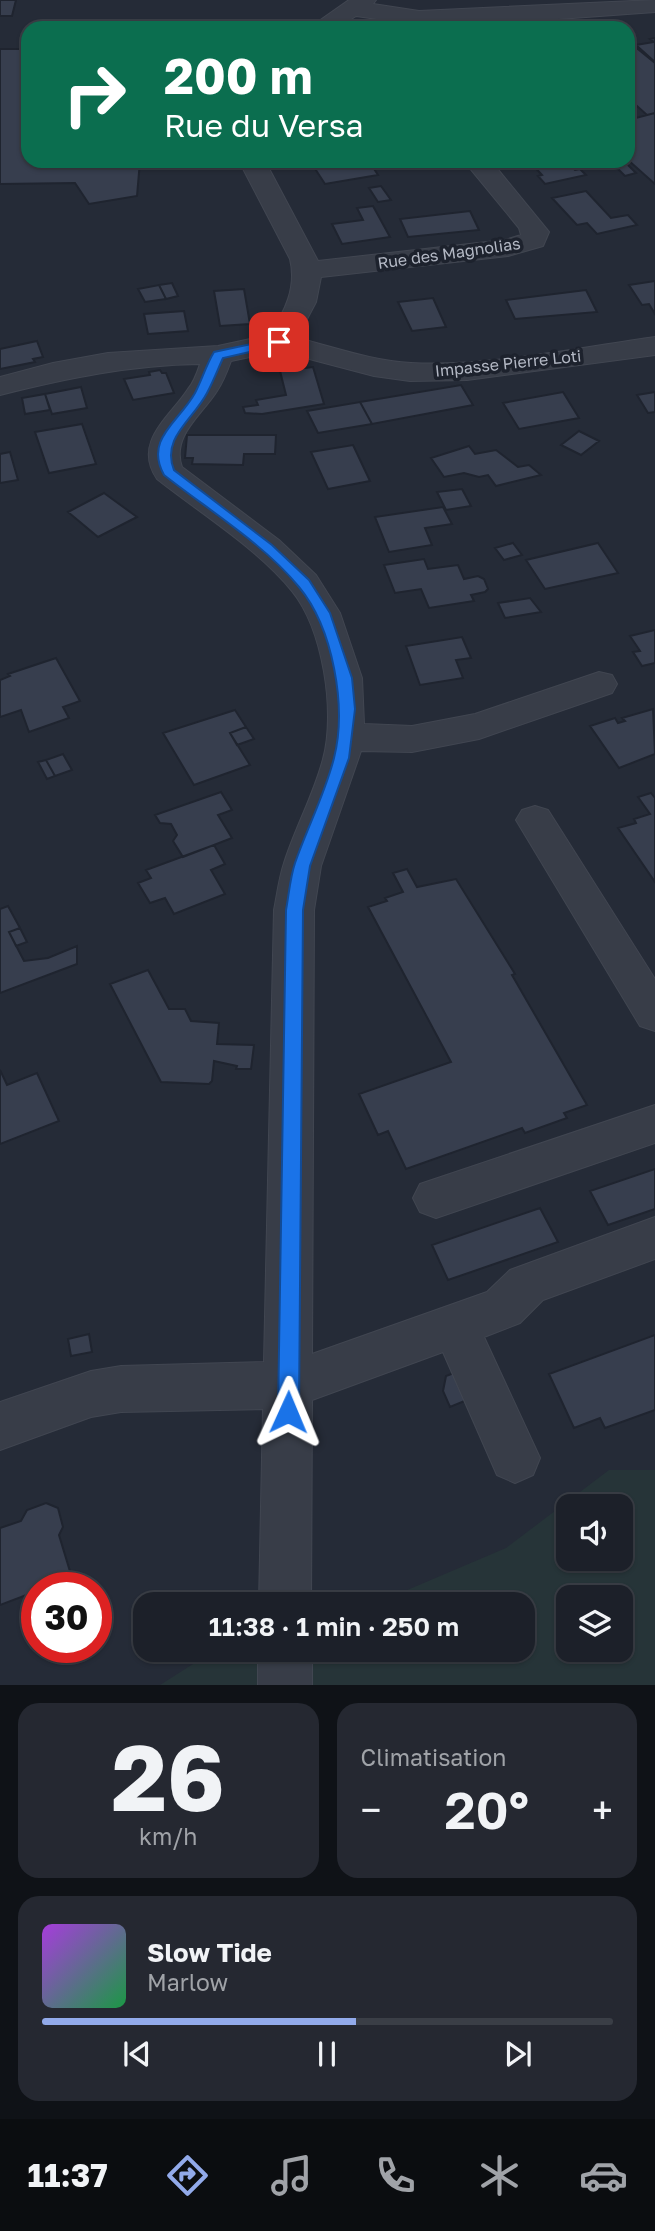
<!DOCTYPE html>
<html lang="fr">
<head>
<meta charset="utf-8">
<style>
  :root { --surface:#1c2029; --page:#252831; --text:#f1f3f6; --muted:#a0a3a8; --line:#3a3e46; --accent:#92aaea }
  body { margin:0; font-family:"Golos Text",sans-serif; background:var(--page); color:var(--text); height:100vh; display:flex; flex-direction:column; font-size:26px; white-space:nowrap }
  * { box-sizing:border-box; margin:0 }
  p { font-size:23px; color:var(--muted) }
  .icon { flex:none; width:38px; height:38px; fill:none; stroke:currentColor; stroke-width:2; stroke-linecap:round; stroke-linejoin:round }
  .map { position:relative; height:1685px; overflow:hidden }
  .panel { display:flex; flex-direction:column; gap:18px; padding:18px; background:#0f1217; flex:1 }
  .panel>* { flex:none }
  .banner { position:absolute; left:21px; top:21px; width:614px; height:147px; border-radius:21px; box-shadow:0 2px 5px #0004,0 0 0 2px var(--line); background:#0b6e4f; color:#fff; overflow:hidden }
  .buttons { position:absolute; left:556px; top:1494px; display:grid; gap:14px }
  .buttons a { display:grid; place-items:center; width:77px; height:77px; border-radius:14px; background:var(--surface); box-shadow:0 2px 5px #0004,0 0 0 2px var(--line); font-size:35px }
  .speed { position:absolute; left:21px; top:1572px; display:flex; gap:14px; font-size:35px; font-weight:700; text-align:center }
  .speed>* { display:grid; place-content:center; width:91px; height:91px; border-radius:50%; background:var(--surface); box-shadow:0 2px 5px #0004,0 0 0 2px var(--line); line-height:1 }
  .speed .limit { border:10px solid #d22; background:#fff; color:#111 }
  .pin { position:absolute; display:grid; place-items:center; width:60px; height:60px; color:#fff; margin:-30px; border-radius:14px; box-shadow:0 4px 10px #0006 }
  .me { position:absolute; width:77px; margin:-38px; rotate:1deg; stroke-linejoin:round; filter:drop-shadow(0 0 5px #0008) }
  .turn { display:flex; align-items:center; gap:24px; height:147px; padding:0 28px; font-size:32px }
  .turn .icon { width:91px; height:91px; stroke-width:2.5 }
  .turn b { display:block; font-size:49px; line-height:60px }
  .big { font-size:52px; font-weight:600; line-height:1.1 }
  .panel .widget { flex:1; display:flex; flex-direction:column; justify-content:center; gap:10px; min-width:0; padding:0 24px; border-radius:21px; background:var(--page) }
  .panel .dial { align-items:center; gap:0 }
  .dial b { font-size:91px; line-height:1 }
  .song { display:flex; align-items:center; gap:21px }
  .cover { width:84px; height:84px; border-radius:10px; background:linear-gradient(135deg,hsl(280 70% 55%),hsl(140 70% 35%)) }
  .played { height:7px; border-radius:4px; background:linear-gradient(90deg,var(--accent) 55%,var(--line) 55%) }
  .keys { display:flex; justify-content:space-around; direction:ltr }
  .heat { display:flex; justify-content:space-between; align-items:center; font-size:38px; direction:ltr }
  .panel .tiles { flex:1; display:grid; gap:18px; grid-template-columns:1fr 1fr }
  .widget:last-child { grid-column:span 2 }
  .trip { position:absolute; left:133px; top:1592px; width:402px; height:70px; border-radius:21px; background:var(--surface); box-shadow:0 2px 5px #0004,0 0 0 2px var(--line); font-weight:600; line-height:70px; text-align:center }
  .menu { display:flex; height:112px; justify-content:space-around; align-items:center; background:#0b0d10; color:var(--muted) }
  .menu .icon { width:49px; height:49px }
  .menu .active { color:var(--accent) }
  .menu b { font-size:32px; color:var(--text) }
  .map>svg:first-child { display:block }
</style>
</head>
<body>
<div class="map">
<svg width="655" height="1685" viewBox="0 0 655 1685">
  <rect width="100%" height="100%" fill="#252b37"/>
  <path fill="#263438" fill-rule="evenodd" d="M609,1470H655V1685H160L215,1650H523V1605H372L506,1548ZM569,1507H621V1559H569ZM569,1598H621V1650H569Z"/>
  <path fill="#373e4e" stroke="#1f242f" stroke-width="2" d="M0,0H16L12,16H0Z
    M655,38V62L636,45L654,42L650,39Z
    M628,41L655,63V113L647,115L628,98Z
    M0,49H28V161H140L137,196L89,204L75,183L0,184Z
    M655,113V184L628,160V120Z
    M310,161H369L378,175L325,184Z
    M529,161H566L575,170L580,169L586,175L545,184L538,176L542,175Z
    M610,161H624L636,173L625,176Z
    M381,186L391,200L378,202L369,188Z
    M586,191L611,218L628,215L637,225L597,234L587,223L577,225L552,198Z
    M373,206L390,237L342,244L332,224L363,220L357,208Z
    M470,211L479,230L408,237L400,219Z
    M655,281V314L649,304L642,305L629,285Z
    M172,283L178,296L166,299L159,285Z
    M159,285L166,299L145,302L138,289Z
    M244,289L250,324L220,326L214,291Z
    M586,290L597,312L515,319L506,300Z
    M433,298L446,327L412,331L398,302Z
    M184,311L188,331L148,334L144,314Z
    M37,341L43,357L33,359L35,362L0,369V349Z
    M313,367L324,404L262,414L245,413L243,407L258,405L256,400L286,395L280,371Z
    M160,370L162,373H166L174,393L133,400L124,379L150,375L149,372Z
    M461,385L473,405L372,424L360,402Z
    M81,387L87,408L52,414L45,394Z
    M563,392L579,418L519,429L503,403Z
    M655,392V412L648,413L637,395Z
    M45,394L50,410L25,414L22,398Z
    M360,402L372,424L318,433L307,411Z
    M82,424L96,464L49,473L35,432Z
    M579,431L599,441L581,455L561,445Z
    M187,435H276L275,454H244L243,465L192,464L193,458H185Z
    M353,445L370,481L328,489L311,452Z
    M469,446L475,454L496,450L518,467L529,465L541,475L496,486L488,475L479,477L464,473L444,477L431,458Z
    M10,452L18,480L0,483V454Z
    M462,489L471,506L446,510L437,492Z
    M104,493L137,517L98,537L68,512Z
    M443,507L452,524L425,528L432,545L389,552L375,517Z
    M513,543L522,555L504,560L495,548Z
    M598,543L618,573L545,589L526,560Z
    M424,559L428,569L458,565L464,579L478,576L484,579L488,589L485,592L471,595L474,601L429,608L421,589L395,593L384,565Z
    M530,598L541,612L505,618L498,603Z
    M655,630V663L642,666L633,652L640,651L630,636Z
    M462,637L471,658L456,660L463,678L420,685L406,646Z
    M56,658L80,701L63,707L69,718L29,732L21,710L0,717V680L10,676L8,674Z
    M653,709L655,754L619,768L590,726L615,718L618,723L625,721L622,718Z
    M235,710L246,727L230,733L250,765L194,785L163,733Z
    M246,727L254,739L237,745L230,733Z
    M63,754L72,770L55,776L46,760Z
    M46,760L55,776L47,779L38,762Z
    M221,792L232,810L218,815L232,838L183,857L173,841L177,835L171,824L160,823L155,815Z
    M651,793L655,798V882L618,828L636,823L634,819L650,814L638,797Z
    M214,845L225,864L211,870L225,894L174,914L165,898L150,903L138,883L151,878L146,870Z
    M407,869L417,887L456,879L515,974L512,975L587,1105L564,1113L567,1118L525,1133L522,1128L406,1169L388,1131L378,1135L359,1094L451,1062L368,907L387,901L385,898L403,892L393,873Z
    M8,906L20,928L9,932L24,961L48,958L77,946V964L0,993V909Z
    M20,928L27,942L16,946L9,932Z
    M148,970L169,1009H185L191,1021L219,1023L217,1044L254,1045L251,1069H236L237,1066L214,1061L212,1081L209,1084L161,1082L110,984Z
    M0,1070L7,1085L37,1073L59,1121L0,1144Z
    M655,1169V1209L608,1225L590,1191Z
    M540,1208L558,1242L448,1280L432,1245Z
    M89,1334L92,1352L71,1356L68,1339Z
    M655,1335V1410L605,1428L600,1418L574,1428L549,1374Z
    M454,1373L467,1400L450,1407L443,1391L446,1376Z
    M46,1503L58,1508L63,1527L59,1535L72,1578L48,1587H37V1591L0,1605V1528L21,1521L27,1510Z"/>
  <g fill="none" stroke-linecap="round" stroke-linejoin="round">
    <g stroke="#414651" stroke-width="2">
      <path id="minor" d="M349,0H376L373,4L419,11L655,0V12L531,21L534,28H510L508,22L419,25L356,16L337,28H309Z
        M239,161H265L318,261L505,240L521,235L519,228L464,161H491L549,232L543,246L508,256L321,277L316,302L297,338C334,347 372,361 411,363C490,367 576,348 655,337V355L467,380L410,381L374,376L279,351L231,361C227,372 223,382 217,391C202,415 171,436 182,467L279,540L316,575L340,613L362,678L364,724L412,726L475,714L599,672L612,675L617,684L612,693L479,739L412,752L361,751L321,866L314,910L312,1354L487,1292L510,1270L655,1217V1259L543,1300L520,1323L484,1337L540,1458L533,1475L515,1483L497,1475L443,1352L312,1400L311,1605H259L263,1409L121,1412L91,1417L0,1450V1402L91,1371L121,1366L264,1362L274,910C277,895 279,878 284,863C295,828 314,794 323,759C336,712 323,629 292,591C257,548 200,513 157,479C132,442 170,417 188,389C194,382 197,373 200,364C131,365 67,378 0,395V377L53,363L108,353L218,346L269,335C285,312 297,287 290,259Z
        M535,806L548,810L655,979V1031L640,1026L516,820L522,810Z
        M655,1105V1143L436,1218L420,1212L413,1198L420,1184Z
        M258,1650H312V1685H258Z"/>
    </g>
    <use href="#minor" fill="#383d48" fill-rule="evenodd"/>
  </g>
  <path fill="#1a73e8" stroke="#114b97" stroke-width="2" d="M279,338L284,339V344L223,358C218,369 213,382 207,393C193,420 161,438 174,470L272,545L309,580L330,613L352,678L355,709L349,758L310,866L303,910L299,1412L296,1418L288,1421L281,1418L278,1412L286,910C289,894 290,878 295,863C307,828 325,794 334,758C347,707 333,628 299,587C264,544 207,509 164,475C144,439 179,422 195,393C202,380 206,365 214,352Z"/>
  <g text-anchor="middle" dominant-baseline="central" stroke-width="7" stroke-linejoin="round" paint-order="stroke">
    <g font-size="16" fill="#b3b8c4" stroke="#1d222d">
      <text transform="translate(449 253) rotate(-8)">Rue des Magnolias</text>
      <text transform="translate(508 363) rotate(-6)">Impasse Pierre Loti</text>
    </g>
  </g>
</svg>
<div class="buttons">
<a><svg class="icon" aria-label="sound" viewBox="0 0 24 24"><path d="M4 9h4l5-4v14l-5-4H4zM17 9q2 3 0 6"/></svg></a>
<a><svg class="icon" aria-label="layers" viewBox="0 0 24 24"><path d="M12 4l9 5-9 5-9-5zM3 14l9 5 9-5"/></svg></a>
</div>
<div class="speed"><div class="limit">30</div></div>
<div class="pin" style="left:279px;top:342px;background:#d93025"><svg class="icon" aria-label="arrive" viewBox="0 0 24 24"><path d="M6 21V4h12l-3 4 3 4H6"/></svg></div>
<svg class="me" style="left:288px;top:1412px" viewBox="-20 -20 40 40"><path d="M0-17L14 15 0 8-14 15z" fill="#1a73e8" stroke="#fff" stroke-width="4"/></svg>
<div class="trip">11:38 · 1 min · 250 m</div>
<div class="banner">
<div class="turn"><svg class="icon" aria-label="right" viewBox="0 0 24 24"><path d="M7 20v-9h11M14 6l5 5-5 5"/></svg><div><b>200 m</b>Rue du Versa</div></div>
</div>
</div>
<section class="panel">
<div class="tiles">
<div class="widget dial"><b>26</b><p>km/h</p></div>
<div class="widget"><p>Climatisation</p>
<div class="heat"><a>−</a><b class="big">20°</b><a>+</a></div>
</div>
<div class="widget">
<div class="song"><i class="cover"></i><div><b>Slow Tide</b><p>Marlow</p></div></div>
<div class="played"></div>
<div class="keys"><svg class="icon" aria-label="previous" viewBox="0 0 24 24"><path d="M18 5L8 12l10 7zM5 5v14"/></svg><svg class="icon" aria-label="pause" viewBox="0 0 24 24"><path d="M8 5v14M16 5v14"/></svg><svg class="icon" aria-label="next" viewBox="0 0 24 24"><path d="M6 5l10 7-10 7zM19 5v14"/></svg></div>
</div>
</div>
</section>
<nav class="menu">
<b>11:37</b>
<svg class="icon active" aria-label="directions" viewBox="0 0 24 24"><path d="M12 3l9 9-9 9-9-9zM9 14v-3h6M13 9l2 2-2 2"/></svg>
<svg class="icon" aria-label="music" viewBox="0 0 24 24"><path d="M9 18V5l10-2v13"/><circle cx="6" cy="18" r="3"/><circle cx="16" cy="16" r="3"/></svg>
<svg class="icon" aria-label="phone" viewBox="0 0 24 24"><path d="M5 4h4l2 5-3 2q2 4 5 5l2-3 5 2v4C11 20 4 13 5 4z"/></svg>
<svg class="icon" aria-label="climate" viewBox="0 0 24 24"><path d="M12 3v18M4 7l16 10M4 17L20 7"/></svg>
<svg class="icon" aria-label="car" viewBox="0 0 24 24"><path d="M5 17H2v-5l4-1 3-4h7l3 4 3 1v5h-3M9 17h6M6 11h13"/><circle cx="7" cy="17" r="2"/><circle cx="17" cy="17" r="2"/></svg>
</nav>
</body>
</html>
